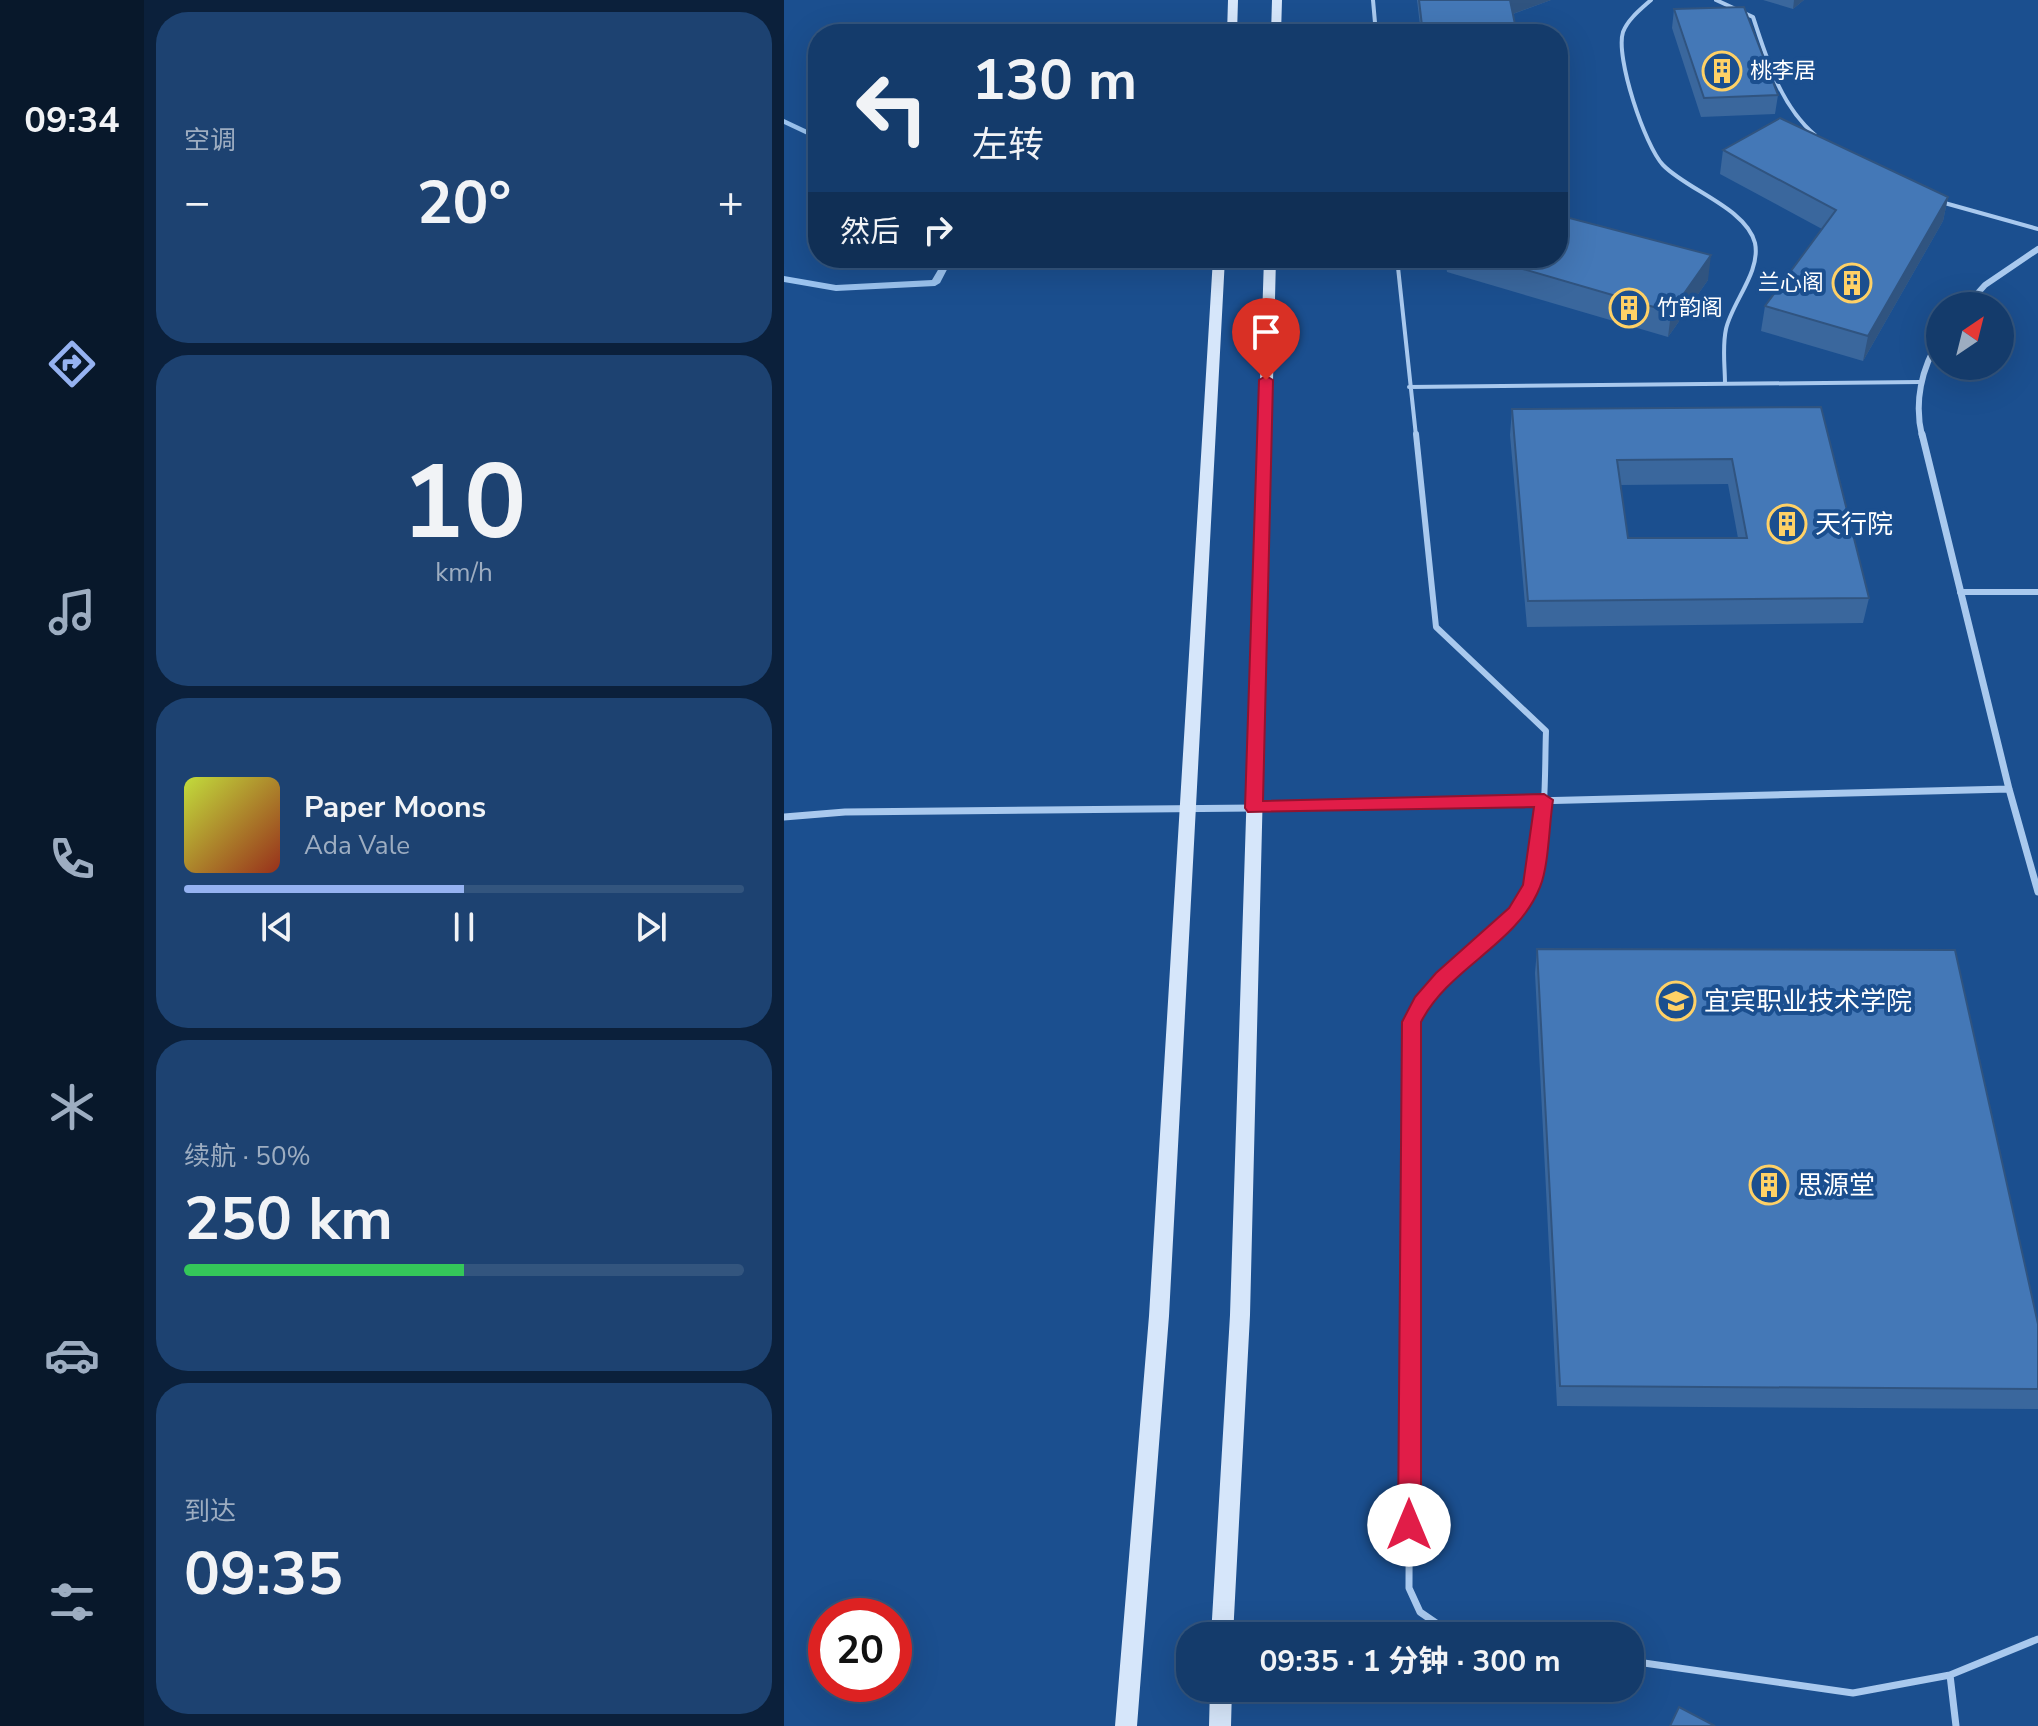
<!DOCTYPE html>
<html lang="zh">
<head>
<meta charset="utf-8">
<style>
  :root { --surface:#143b6b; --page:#1d4271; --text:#f1f3f6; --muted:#9dadc1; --line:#33557e; --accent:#95b2f1 }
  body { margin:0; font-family:"Nunito Sans","Noto Sans SC",sans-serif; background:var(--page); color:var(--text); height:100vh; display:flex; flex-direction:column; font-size:30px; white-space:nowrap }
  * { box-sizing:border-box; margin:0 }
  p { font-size:26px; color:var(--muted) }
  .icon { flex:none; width:44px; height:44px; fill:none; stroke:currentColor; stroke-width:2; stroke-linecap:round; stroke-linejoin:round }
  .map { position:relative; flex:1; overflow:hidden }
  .panel { display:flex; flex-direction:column; gap:12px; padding:12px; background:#0b203b; width:640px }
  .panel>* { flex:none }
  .guide { position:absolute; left:24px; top:24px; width:760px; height:244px; border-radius:32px; box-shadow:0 8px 32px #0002,0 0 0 2px var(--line); background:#143b6b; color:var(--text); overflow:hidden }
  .needle { width:52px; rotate:35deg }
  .buttons { position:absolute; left:1142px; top:292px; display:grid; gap:16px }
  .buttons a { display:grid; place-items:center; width:88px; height:88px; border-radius:50%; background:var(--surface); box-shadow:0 8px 32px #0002,0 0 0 2px var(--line); font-size:40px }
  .speed { position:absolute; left:24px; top:1598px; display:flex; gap:16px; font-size:40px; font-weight:700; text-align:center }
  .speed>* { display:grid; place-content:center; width:104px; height:104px; border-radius:50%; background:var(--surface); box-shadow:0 8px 32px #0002,0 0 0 2px var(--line); line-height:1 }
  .speed .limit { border:12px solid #d22; background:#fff; color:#111 }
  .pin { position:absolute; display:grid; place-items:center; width:68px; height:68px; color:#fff; margin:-82px -34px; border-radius:50% 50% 50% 0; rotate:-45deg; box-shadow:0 0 8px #0007 }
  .pin .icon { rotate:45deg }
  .me { position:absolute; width:88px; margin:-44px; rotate:0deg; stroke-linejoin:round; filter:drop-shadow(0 0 6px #0008) }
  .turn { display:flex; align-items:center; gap:28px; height:168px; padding:0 32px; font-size:36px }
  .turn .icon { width:104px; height:104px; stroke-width:2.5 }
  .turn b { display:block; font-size:56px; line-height:68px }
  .then { display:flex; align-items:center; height:76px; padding:0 32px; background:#0003; gap:16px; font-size:30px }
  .big { font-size:60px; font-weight:700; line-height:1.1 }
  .panel .tile { flex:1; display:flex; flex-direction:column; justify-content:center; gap:12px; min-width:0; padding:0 28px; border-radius:32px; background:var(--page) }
  .panel .dial { align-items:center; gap:0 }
  .dial b { font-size:104px; line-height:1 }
  .song { display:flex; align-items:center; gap:24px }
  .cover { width:96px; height:96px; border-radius:12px; background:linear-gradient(135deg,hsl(70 70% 55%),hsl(10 70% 35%)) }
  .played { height:8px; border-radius:4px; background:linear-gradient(90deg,var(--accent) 50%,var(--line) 50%) }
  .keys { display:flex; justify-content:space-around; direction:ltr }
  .heat { display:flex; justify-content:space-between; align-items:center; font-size:44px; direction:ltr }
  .charge { height:12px; border-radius:6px; background:linear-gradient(90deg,#34c759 50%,var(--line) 0) }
  .trip { position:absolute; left:392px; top:1622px; width:468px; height:80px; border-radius:32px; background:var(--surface); box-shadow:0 8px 32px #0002,0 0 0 2px var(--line); font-weight:700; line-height:80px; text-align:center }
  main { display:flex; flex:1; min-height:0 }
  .dock { display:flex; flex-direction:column; width:144px; justify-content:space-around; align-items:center; background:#08182b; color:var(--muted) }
  .dock .icon { width:56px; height:56px }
  .dock .selected { color:var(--accent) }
  .dock b { font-size:36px; color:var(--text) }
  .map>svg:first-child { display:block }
</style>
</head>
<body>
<main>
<nav class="dock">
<b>09:34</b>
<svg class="icon selected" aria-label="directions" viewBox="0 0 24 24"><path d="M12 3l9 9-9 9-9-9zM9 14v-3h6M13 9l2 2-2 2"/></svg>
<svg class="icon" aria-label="music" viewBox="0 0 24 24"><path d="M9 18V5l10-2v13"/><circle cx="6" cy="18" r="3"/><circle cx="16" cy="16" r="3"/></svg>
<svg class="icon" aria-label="phone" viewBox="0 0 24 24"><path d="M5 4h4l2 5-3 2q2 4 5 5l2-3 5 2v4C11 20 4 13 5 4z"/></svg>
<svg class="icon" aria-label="climate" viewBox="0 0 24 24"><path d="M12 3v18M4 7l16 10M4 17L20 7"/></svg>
<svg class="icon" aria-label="car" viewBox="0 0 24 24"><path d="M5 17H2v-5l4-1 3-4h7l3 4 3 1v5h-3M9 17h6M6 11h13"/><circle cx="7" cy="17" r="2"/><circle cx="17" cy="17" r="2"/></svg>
<svg class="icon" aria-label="filters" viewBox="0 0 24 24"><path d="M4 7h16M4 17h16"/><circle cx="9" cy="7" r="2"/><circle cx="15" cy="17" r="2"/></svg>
</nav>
<section class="panel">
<div class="tile"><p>空调</p>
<div class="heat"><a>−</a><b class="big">20°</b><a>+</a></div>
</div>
<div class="tile dial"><b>10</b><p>km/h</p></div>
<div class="tile">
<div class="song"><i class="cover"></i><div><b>Paper Moons</b><p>Ada Vale</p></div></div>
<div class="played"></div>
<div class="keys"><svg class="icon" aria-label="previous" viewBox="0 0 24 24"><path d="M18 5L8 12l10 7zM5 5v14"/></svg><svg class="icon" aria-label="pause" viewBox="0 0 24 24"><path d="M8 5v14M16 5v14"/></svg><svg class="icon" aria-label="next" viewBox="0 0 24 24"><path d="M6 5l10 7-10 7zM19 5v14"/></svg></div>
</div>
<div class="tile"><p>续航 · 50%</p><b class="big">250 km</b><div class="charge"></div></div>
<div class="tile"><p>到达</p><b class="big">09:35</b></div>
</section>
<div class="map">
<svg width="1254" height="1726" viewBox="0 0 1254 1726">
  <rect width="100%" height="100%" fill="#1b4f8f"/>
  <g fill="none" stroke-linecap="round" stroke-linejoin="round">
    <path fill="#9cc4f0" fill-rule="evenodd" d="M0,119L34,135V140L0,124Z
      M161,258H169L156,283L151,286L52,291L0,282V276L52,285L148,280Z"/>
    <path stroke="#a9c9ee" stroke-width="4" d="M589,0L592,34
      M867,0C857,9 844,19 839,32C831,57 861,146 879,165C903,190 962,208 971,243C977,272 948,302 942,329C938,347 941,366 941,384
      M932,0L969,17C983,59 996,105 1031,135
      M1157,202L1254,229
      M613,258L632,436
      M625,387L1136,382"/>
    <path stroke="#a9c9ee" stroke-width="6" d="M632,434L652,627L762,731C760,782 765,874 730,915C704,946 667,967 641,999
      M1176,592H1254"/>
    <path stroke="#a9c9ee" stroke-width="7" d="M643,997L627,1022L625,1588L636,1612L671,1636
      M846,1661L1069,1693L1166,1675L1254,1639
      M1166,1675L1172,1726"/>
    <path stroke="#a9c9ee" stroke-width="6" d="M1182,306L1201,285L1254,249
      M1138,436C1130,403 1137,368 1156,339"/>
    <path stroke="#a9c9ee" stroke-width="7" d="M1138,434L1225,789L1254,892
      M0,817L61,812L470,808L1225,789"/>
    <path fill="#d6e6fa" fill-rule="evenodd" d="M444,0H454L453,34H443Z
      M488,0H498L497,34H487Z
      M429,258H441L385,1316L353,1726H331L365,1316Z
      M480,258H492L466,1315L449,1636H427L446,1315Z
      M426,1688H448L447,1726H425Z"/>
  </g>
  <path fill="#3a679d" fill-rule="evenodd" d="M633,0H767L729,14L733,34H637Z
    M979,0H1020L1009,9Z
    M890,9L994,95L991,114L917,117L888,28Z
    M939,150L1164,197L1159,221L1079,361L977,331L981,306L1038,229L936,174Z
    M661,258H774L924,280L884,337L663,272Z
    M1037,407L1085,598L1079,623L743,627L726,435L728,409ZM944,484L954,538H844L837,485Z
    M753,949L1254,1324V1409L773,1406L751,973Z"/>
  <path fill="#305480" d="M724,0H767L723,16Z
    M1010,0H1020L1009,9Z
    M1164,197L1159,221L1079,361L1084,336Z
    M927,255L924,280L884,337L887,312Z"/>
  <path fill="#4478b7" stroke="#305480" stroke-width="2" fill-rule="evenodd" d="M635,0H726L733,34H639Z
    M960,7L994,95L920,98L890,9Z
    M996,118L1164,197L1084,336L981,306L1052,210L939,150Z
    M774,215L927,255L887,312L701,258H774Z
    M1037,407L1085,598L744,601L728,409ZM948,459L963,538H844L833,460Z
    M753,949L1171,950L1254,1324V1389L776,1386Z
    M895,1707L931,1726H886Z"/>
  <path fill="#e11d48" stroke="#92132f" stroke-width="2" d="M482,376L489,380L479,801L760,794L769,800C765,825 765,865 756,887C733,945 665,967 637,1022V1525L633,1533L625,1536L617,1533L614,1525L618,1022L631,997L652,973L725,908L739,885L750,807L464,812L461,808L475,380Z"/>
  <defs>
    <g id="building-ring" transform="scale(2)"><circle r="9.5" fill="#1b4f8f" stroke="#ffd166" stroke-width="1.5"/><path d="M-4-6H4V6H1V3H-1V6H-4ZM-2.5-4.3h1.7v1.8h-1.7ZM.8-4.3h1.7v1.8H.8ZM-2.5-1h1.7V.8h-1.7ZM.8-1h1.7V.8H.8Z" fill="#ffd166"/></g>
    <g id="school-ring" transform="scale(2)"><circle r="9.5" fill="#1b4f8f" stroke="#ffd166" stroke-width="1.5"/><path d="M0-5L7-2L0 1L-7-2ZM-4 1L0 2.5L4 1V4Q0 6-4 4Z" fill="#ffd166"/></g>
  </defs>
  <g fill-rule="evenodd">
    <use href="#building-ring" x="938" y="71"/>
    <use href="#building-ring" x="1068" y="283"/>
    <use href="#building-ring" x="845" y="308"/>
    <use href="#building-ring" x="1003" y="524"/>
    <use href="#school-ring" x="892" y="1001"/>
    <use href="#building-ring" x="985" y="1185"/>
  </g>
  <g text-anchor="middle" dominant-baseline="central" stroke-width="8" stroke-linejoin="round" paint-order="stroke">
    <g font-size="22" fill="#fff" stroke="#1b4f8f" text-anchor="start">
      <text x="966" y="71">桃李居</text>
      <text x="1040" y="283" text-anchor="end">兰心阁</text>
      <text x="873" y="308">竹韵阁</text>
    </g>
    <g font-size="26" fill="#fff" stroke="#1b4f8f" text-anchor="start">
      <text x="1031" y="524">天行院</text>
      <text x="920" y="1001">宜宾职业技术学院</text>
      <text x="1013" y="1185">思源堂</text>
    </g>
  </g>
</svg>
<div class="buttons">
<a><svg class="needle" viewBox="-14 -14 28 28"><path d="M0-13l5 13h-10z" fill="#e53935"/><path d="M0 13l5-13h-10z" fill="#9dadc1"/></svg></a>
</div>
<div class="speed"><div class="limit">20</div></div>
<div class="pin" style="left:482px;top:380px;background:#d93025"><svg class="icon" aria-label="arrive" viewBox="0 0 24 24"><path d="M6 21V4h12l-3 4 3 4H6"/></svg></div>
<svg class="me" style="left:625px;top:1525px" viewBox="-20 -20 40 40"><circle r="19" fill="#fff"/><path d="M0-13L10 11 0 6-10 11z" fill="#e11d48"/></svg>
<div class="trip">09:35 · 1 分钟 · 300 m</div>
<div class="guide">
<div class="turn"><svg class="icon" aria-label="left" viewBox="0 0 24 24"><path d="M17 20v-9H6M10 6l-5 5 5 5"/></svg><div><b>130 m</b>左转</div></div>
<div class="then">然后<svg class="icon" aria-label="right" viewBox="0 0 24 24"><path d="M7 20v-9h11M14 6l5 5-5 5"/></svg></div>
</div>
</div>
</main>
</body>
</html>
